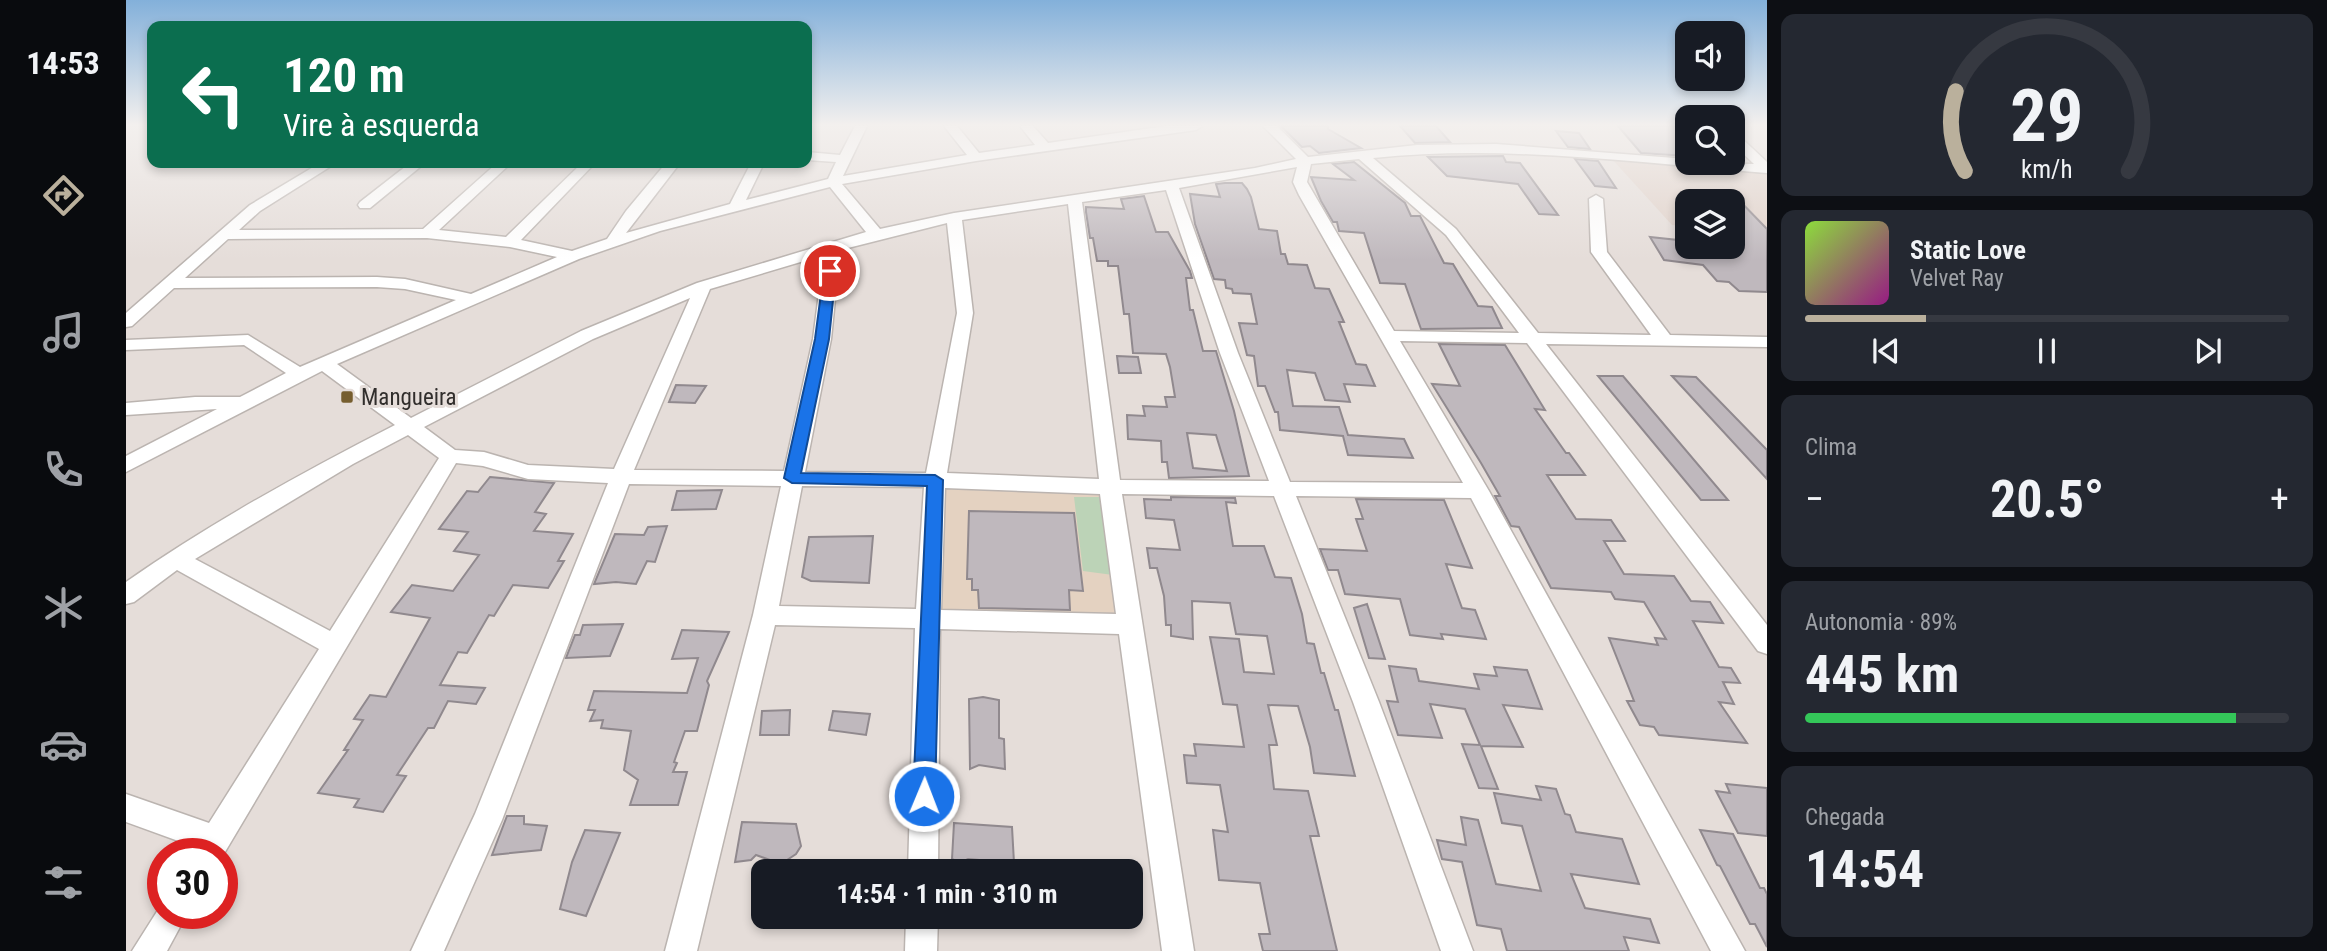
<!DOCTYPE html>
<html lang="pt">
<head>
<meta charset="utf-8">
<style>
  :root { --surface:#171b24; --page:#242831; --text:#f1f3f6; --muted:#9ea1a6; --line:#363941; --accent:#bab09c }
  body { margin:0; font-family:"Roboto Condensed",sans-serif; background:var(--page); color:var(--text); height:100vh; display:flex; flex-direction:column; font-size:26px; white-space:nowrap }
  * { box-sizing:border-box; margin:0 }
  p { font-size:23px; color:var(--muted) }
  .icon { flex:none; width:38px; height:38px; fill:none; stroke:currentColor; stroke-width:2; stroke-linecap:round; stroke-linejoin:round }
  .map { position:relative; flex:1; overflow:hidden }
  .panel { display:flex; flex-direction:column; gap:14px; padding:14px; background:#0d0f14; width:560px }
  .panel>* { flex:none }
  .top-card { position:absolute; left:21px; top:21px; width:665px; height:147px; border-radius:14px; box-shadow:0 4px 10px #0003; background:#0b6e4f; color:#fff; overflow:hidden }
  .tools { position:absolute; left:1549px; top:21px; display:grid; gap:14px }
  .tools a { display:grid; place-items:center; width:70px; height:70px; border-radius:14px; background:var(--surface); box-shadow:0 4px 10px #0003; font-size:35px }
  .speed { position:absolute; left:21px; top:838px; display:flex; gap:14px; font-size:35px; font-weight:700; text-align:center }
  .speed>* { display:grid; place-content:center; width:91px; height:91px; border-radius:50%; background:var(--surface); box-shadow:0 4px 10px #0003; line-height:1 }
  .speed .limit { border:10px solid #d22; background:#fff; color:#111 }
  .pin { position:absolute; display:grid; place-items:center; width:60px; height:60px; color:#fff; margin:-30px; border:4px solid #fff; border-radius:50%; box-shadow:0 2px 7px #0007 }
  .me { position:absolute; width:77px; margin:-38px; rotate:1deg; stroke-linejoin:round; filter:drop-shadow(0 0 5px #0008) }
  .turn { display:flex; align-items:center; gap:24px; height:147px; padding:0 21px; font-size:32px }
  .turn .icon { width:91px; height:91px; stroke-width:2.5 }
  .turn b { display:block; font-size:49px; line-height:60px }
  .big { font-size:52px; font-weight:700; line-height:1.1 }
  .panel .tile { flex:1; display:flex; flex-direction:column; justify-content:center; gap:10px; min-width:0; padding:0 24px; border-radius:14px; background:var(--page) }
  .panel .dial { align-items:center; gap:0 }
  .dial svg { height:182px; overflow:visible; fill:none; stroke:var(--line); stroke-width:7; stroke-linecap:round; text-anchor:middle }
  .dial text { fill:var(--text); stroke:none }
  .song { display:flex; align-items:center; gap:21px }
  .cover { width:84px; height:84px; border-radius:10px; background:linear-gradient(135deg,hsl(90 70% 55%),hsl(310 70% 35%)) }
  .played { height:7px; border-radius:4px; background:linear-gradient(90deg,var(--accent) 25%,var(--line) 25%) }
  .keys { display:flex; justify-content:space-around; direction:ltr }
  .heat { display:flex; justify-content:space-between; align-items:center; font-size:38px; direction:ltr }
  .charge { height:10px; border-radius:5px; background:linear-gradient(90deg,#34c759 89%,var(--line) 0) }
  .trip { position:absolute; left:625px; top:859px; width:392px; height:70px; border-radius:14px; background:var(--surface); box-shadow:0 4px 10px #0003; font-weight:700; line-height:70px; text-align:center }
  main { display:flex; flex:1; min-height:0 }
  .menu { display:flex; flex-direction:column; width:126px; justify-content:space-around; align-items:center; background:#090b0e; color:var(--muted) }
  .menu .icon { width:49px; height:49px }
  .menu .current { color:var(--accent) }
  .menu b { font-size:32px; color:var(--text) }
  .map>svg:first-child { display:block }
</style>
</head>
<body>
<main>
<nav class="menu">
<b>14:53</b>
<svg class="icon current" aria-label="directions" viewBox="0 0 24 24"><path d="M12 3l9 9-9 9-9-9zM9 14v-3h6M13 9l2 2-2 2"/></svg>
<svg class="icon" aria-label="music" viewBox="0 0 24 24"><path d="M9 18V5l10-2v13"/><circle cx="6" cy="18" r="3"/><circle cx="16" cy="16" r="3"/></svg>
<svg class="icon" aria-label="phone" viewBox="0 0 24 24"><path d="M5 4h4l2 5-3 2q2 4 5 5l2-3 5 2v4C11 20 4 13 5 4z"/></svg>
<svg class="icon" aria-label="climate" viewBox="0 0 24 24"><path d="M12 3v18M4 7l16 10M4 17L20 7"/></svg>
<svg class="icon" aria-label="car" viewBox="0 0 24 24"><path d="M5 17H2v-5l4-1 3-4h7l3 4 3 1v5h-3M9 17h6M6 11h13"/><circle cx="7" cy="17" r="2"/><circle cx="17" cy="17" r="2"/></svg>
<svg class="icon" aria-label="filters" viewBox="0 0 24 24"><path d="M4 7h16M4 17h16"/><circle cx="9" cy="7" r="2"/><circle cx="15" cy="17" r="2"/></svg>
</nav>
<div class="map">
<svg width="1641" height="951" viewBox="0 0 1641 951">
  <rect width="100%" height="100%" fill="#e5ddd9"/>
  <path fill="#e0d1c9" d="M1486,159L1641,171V233L1606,201H1561V226L1546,225Z"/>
  <path fill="#e4d2c1" d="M809,480L984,487L1004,624L803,619Z"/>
  <path fill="#bcd3b7" d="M948,497H977L987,575L957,571Z"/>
  <path fill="#bfb8bd" stroke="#90898e" stroke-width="2" fill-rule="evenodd" d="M1155,126H1202V129L1235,148L1193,153L1184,146L1176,147Z
    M1274,126H1310L1324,142L1289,143Z
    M1492,126H1561V156L1515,153Z
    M1430,131L1453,133L1464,149L1442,147Z
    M1377,156L1380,162L1394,163L1432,215L1413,214L1392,184L1321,176L1302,157Z
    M1449,159L1472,161L1490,188L1469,186Z
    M1228,162L1279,203L1285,216H1294L1318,263L1327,264L1352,306L1366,307L1376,328L1295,329L1279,284L1254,283L1238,233L1213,231L1211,222H1207L1195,201L1185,177L1228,180L1207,164Z
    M1099,183H1116L1121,189L1125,197L1133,229L1151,231L1155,254H1159L1162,264L1181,265L1189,288L1203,289L1218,322H1213L1230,364L1240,365L1249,386L1218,384L1224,402L1199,400L1189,373L1161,370L1167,406L1213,407L1222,435L1278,439L1287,458L1222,455L1217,436L1154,430L1152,412H1149L1139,386H1132L1128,356L1121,355L1113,323L1131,324L1125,294L1107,293L1106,289L1100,288L1099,280L1088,279L1069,224L1064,194L1094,197L1090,184Z
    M1606,193L1641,229V292L1613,291L1603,282L1591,281L1577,265L1538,260L1524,237L1561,241V247H1606Z
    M1018,196L1030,232H1042L1064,271L1066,278H1060L1064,310H1067L1077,351H1090L1108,411L1123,476L1043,478L1041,462H1036L1035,441L1002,439L1001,415L1019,416L1017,406L1041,407L1039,397H1049L1044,367L1040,354L1007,353L1003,314H998L992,266H982V261H971L967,238H964L960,212V207L998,209L995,199ZM1061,433L1090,435L1101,471L1067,468Z
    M1313,344L1379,345L1419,410L1409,409L1440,453H1443L1459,475H1421L1450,519L1485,520L1499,541H1478L1498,574L1548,576L1565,601L1584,602L1597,623L1567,621L1593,667L1605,668L1614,683L1597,682L1608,704L1593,702L1621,743L1533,735L1528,727L1514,725L1501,701H1508L1483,638L1532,645L1529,638L1540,639L1518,602L1489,599L1485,592L1425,588L1393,527L1385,526L1369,496H1374L1355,463L1306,384L1334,386Z
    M991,356L1012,357L1015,373H993Z
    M1472,376H1497L1602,500H1575Z
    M1546,376L1570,377L1641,450V479Z
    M550,385L580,386L569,403L543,402Z
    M364,477L428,483L409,512L420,514L408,531L447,534L432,561H438L422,588L387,585L368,616L363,615L341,653L332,652L314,685L359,688L350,704L322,701L308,728H302L271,775L280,776L257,812L228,807L233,799L192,793L222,750H218L237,720L228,719L244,695L260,697L304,618L265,612L286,585L327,591L353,555L328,551L342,532L313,529L341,491L352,492Z
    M596,490L590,509L546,510L551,491Z
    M1045,497L1109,498L1110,503L1100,502L1107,546H1138L1149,577L1165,578L1176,614L1181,643L1188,644L1195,673H1198L1209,710H1212L1229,776L1188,773L1184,747L1172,706L1142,705L1151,745H1143L1148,789L1182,791L1193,836H1184L1211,951H1137L1133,934H1144L1134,883L1093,880L1087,830L1102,832L1094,785L1061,783L1058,755L1070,756L1068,744L1118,747L1111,705L1097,704L1084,637L1113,639L1118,672L1148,674L1141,636L1110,634L1104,603L1066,601L1067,639L1045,636V625H1040L1038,596L1031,568H1024L1021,548L1054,550L1048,520L1020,518L1018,499L1045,500Z
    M1230,499L1318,500L1346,568L1320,564L1336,608L1349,610L1360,639L1315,634L1317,639L1284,635L1274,599L1219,594L1212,570H1202L1194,549L1241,551L1230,519H1237Z
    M843,511L948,513L957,591L943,590L944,610L853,608L852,590H846V579H841Z
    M541,526L529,562L521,561L510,584L490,582L468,584L489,534L518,535L522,527Z
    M747,536L743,583L685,581L676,577L683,537Z
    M1241,604L1259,659L1243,658L1228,608Z
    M497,624L484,656L440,658L449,635H454L457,625Z
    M556,630L603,632L581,681L583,685L571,731H559L548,762L551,763L547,772H561L552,805H504L512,780L498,770L505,731L475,728L477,720L464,721L469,710H462L468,691L561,693L572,658L546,659Z
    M1263,666L1290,669L1293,681L1353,689L1348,674L1371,676L1368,667L1401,670L1416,709L1377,705L1397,747L1355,746L1372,789L1353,788L1336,744L1354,745L1339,709L1304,704L1316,738L1272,735L1261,701L1272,702Z
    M857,697L873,700V738L878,739L879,769L853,765L844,769L843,699Z
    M664,710L663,735H634L636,711Z
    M707,711L744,714L740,735L703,730Z
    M1600,784L1641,788V836L1612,833L1590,791L1604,793Z
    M1410,786L1430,789L1439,814L1444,815L1450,832L1496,839L1513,884L1445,874L1459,908L1524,919L1533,943L1498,937L1503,951H1381L1375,929L1351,925L1336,862L1316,859L1311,840L1340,845L1335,817L1352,820L1370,884L1415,891L1396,826L1376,823L1368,793L1415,800Z
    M381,816H398V824L421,826L415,850L366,855Z
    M616,822L670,824L675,846L670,854L655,864L630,855L625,860L609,862Z
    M828,823L886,827L888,863L842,859L834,863L826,859Z
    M459,830L494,833L460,916L434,909L446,862Z
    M1574,830L1607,834L1634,888H1638L1641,894V947L1629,924H1624L1594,866L1591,865Z"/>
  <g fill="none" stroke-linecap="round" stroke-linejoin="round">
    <g stroke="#bbb4b0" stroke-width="3">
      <path id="street" d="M729,126H741L717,176L841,155L818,126H831L853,153L909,145L894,126H907L922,143L1040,126H1076L1070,130L850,161L716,184L754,229L828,213L1129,168L1170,159L1137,126H1151L1182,157L1291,145L1370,144L1561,159V163L1628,164L1606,143V132L1610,133L1641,162V173C1511,163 1378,144 1247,158L1330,229L1412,333L1525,335L1465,252L1463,199L1470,195L1477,199L1481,252L1544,335L1641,337V347L1420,344L1641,625V654L1632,651L1401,343L1274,341L1363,491L1619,951H1585L1345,498L1170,496L1253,702L1347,951H1315L1227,702L1148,496L996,494L1068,951H1036L993,634L814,629L812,872H782L789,628L649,625L571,951H539L627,615L655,486L503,484L376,820L318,951H285L349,814L482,483L402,479L357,466L330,463L96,857V854H66L69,847L0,822V794L83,823L193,649L51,570L8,602L0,604V582C84,523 177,472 269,425L196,371L0,472V456L91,409L0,415V403L69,397H114L160,373L118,345L0,350V340L122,335L174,367L330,300L279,289L251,287L48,288L6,326L0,327V313L124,205L194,163H210L134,211L113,230L297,229L371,163H385L313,230L380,237L456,163H469L395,240L446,251L481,239L500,211L540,163H554L500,233L604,204L625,163H638L620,200L702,179L710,162L681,160V152L714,155ZM1233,159L1320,235L1393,333L1268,331L1181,182L1185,164ZM1171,167L1167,182L1173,195L1337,483L1164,482L1112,353L1053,188ZM704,187L740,232L571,283L455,331L285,418L211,364L453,259L534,231ZM1040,190L1094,353L1143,481L994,480L956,202ZM942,204L973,479L821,473L847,313L836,220ZM821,223L831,313L800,473L679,472L705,339L714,250ZM301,238L384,247L431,257L345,294L279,279L251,277L59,278L102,239ZM698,255L687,339L658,471L508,470L584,289ZM564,298L488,469L402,465L358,452L329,450L298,427L467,339ZM282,435L313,458L204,631L69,559L227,464ZM676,486L798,487L790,609L653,606ZM819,488L974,494L990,614L815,610Z
        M284,163H299L244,208H234L232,205L234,202Z
        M37,902V914H61L41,951H6Z
        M780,917H812L811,951H779Z"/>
    </g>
    <use href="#street" fill="#fff" fill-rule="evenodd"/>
  </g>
  <linearGradient id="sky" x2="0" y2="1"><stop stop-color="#83b0da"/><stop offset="0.48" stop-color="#f3f0ee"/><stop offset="1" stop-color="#f3f0ee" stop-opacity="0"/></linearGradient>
  <rect width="1641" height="260" fill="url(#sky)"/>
  <path fill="#1a73e8" stroke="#114b97" stroke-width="2" d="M704,268L710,271L703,339L675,473L809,475L817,480L809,796L806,803L798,806L791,803L787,796L801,486L666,483L658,478L689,339L698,271Z"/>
  <rect fill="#765e2f" stroke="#e5ddd9" stroke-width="2.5" x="214" y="390" width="14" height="14" rx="3.5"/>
  <g text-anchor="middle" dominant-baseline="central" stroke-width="6" stroke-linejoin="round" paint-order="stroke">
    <g font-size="23" fill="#312e2c" stroke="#e5ddd9" text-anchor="start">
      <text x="235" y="397">Mangueira</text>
    </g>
  </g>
</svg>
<div class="tools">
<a><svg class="icon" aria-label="sound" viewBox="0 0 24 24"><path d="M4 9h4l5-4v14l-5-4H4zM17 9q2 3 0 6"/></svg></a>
<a><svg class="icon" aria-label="search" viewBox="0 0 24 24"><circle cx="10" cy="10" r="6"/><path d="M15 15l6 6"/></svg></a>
<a><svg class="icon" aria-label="layers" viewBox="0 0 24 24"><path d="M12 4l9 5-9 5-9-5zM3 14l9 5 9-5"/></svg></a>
</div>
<div class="speed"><div class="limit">30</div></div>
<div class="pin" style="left:704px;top:271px;background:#d93025"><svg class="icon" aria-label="arrive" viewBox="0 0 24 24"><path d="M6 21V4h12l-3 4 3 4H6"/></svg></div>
<svg class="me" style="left:798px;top:796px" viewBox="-20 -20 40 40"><circle r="17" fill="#1a73e8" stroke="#fff" stroke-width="3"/><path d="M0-11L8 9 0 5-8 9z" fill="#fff"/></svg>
<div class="trip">14:54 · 1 min · 310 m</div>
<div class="top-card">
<div class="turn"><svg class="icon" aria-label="left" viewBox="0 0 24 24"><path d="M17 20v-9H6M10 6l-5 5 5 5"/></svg><div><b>120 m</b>Vire à esquerda</div></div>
</div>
</div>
<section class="panel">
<div class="tile dial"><svg viewBox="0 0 100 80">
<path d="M14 69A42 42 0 1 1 86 69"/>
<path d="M14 69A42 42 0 0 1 10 34" stroke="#bab09c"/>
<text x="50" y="56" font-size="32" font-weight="700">29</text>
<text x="50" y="72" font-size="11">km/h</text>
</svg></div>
<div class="tile">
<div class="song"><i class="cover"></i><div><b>Static Love</b><p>Velvet Ray</p></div></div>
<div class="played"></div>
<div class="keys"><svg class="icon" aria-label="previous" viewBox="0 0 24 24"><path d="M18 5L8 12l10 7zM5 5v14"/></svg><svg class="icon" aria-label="pause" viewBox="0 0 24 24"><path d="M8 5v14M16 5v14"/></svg><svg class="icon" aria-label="next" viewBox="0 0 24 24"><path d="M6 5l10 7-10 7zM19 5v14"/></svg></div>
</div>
<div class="tile"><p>Clima</p>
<div class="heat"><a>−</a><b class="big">20.5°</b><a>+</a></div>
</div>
<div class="tile"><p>Autonomia · 89%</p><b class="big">445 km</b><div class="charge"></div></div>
<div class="tile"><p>Chegada</p><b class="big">14:54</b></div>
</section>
</main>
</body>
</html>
